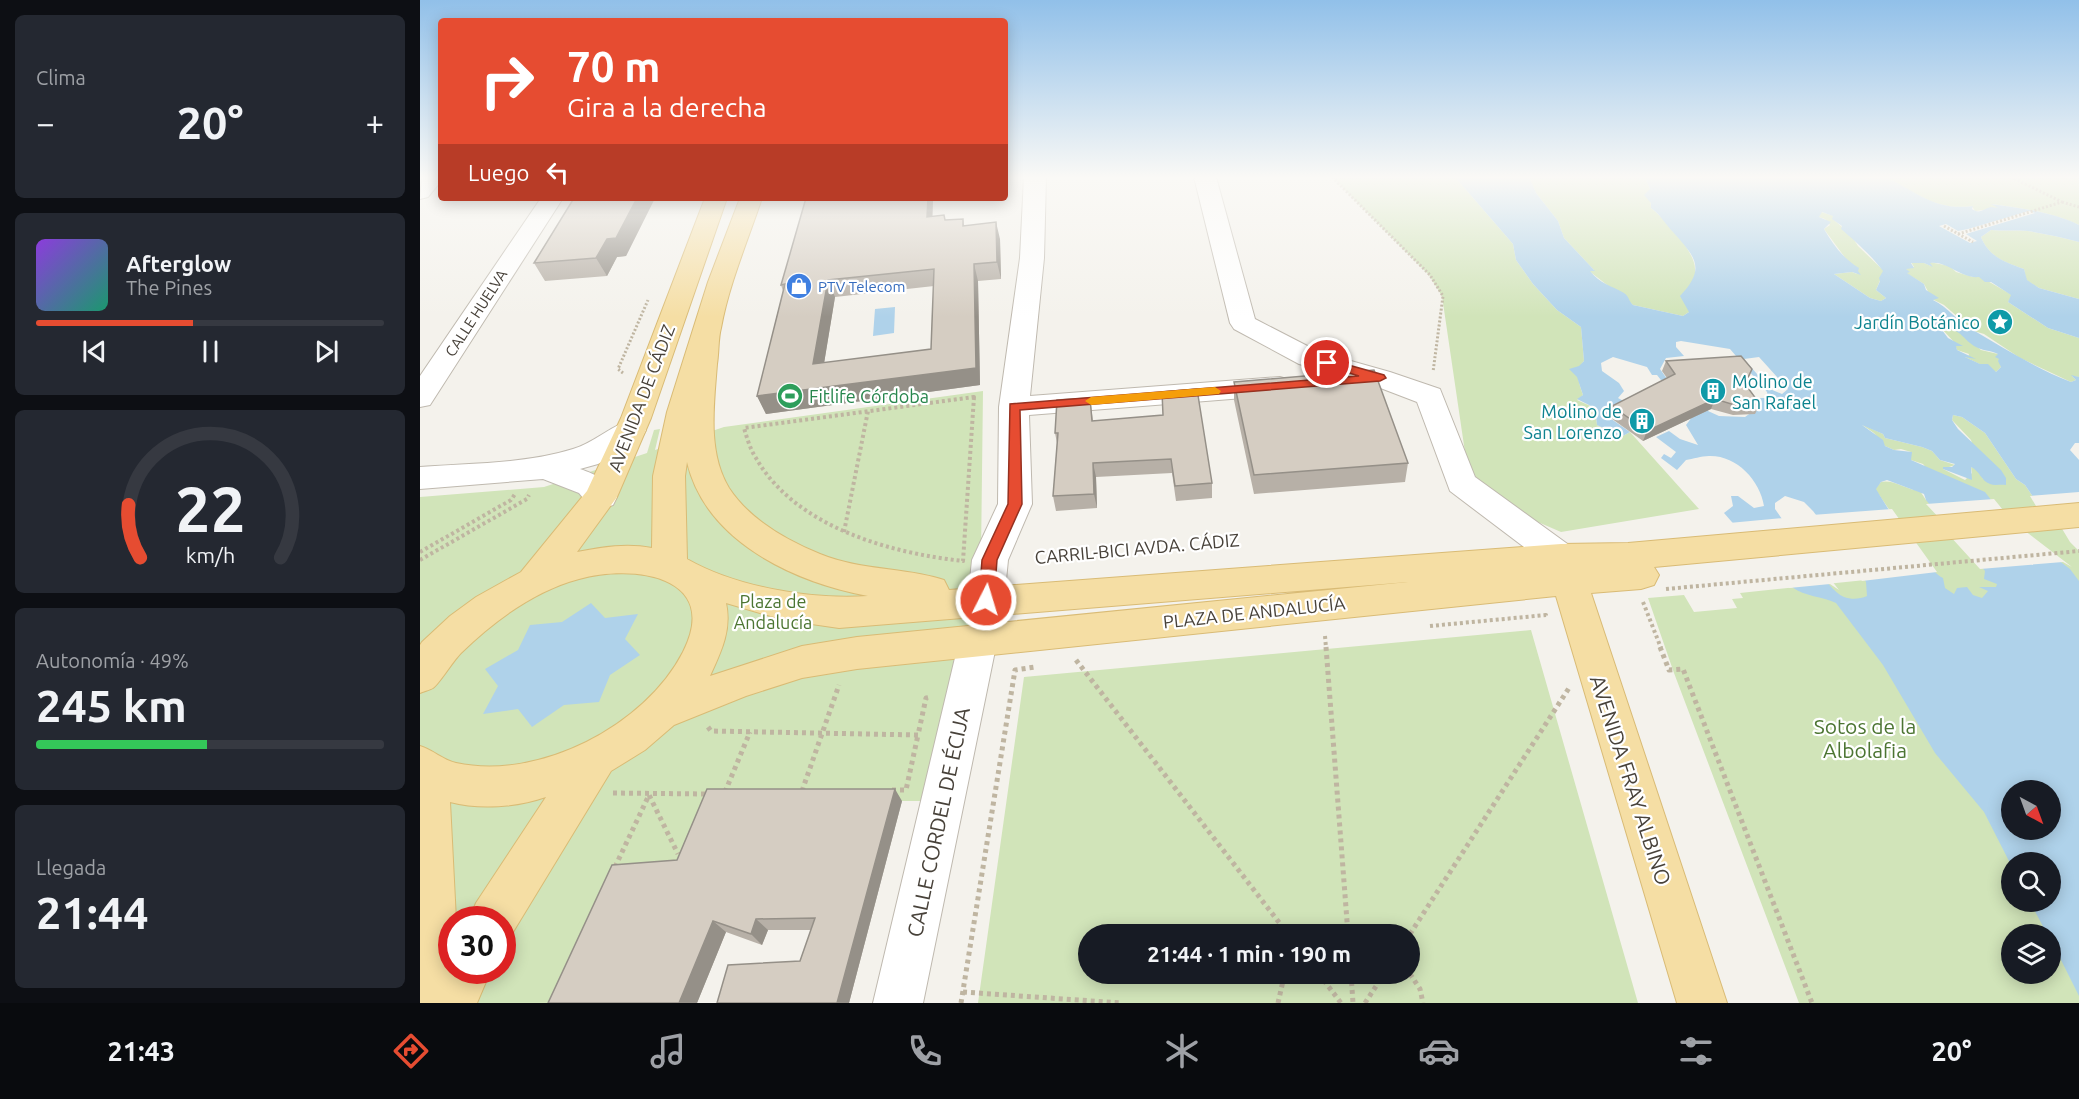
<!DOCTYPE html>
<html lang="es">
<head>
<meta charset="utf-8">
<style>
  :root { --surface:#171b24; --page:#242831; --text:#f1f3f6; --muted:#9ea1a6; --line:#363941; --accent:#e64c31 }
  body { margin:0; font-family:Ubuntu,sans-serif; background:var(--page); color:var(--text); height:100vh; display:flex; flex-direction:column; font-size:22px; white-space:nowrap }
  * { box-sizing:border-box; margin:0 }
  p { font-size:20px; color:var(--muted) }
  .icon { flex:none; width:33px; height:33px; fill:none; stroke:currentColor; stroke-width:2; stroke-linecap:round; stroke-linejoin:round }
  .map { position:relative; flex:1; overflow:hidden }
  .panel { display:flex; flex-direction:column; gap:15px; padding:15px; background:#0d0f14; width:420px }
  .panel>* { flex:none }
  .hud { position:absolute; left:18px; top:18px; width:570px; height:183px; border-radius:6px; box-shadow:0 3px 15px #0003; background:#e64c31; color:#fff; overflow:hidden }
  .needle { width:39px; rotate:139deg }
  .tools { position:absolute; left:1581px; top:780px; display:grid; gap:12px }
  .tools a { display:grid; place-items:center; width:60px; height:60px; border-radius:50%; background:var(--surface); box-shadow:0 3px 15px #0003; font-size:30px }
  .speed { position:absolute; left:18px; top:906px; display:flex; gap:12px; font-size:30px; font-weight:700; text-align:center }
  .speed>* { display:grid; place-content:center; width:78px; height:78px; border-radius:50%; background:var(--surface); box-shadow:0 3px 15px #0003; line-height:1 }
  .speed .limit { border:9px solid #d22; background:#fff; color:#111 }
  .pin { position:absolute; display:grid; place-items:center; width:51px; height:51px; color:#fff; margin:-26px; border:3px solid #fff; border-radius:50%; box-shadow:0 2px 6px #0007 }
  .me { position:absolute; width:66px; margin:-33px; rotate:5deg; stroke-linejoin:round; filter:drop-shadow(0 0 4px #0008) }
  .turn { display:flex; align-items:center; gap:21px; height:126px; padding:0 30px; font-size:27px }
  .turn .icon { width:78px; height:78px; stroke-width:2.5 }
  .turn b { display:block; font-size:42px; line-height:51px }
  .then { display:flex; align-items:center; height:57px; padding:0 30px; background:#0003; gap:12px; font-size:22px }
  .big { font-size:45px; font-weight:700; line-height:1.1 }
  .panel .card { flex:1; display:flex; flex-direction:column; justify-content:center; gap:9px; min-width:0; padding:0 21px; border-radius:9px; background:var(--page) }
  .panel .dial { align-items:center; gap:0 }
  .dial svg { height:156px; overflow:visible; fill:none; stroke:var(--line); stroke-width:7; stroke-linecap:round; text-anchor:middle }
  .dial text { fill:var(--text); stroke:none }
  .song { display:flex; align-items:center; gap:18px }
  .cover { width:72px; height:72px; border-radius:9px; background:linear-gradient(135deg,hsl(270 70% 55%),hsl(160 70% 35%)) }
  .played { height:6px; border-radius:3px; background:linear-gradient(90deg,var(--accent) 45%,var(--line) 45%) }
  .keys { display:flex; justify-content:space-around; direction:ltr }
  .heat { display:flex; justify-content:space-between; align-items:center; font-size:33px; direction:ltr }
  .charge { height:9px; border-radius:4px; background:linear-gradient(90deg,#34c759 49%,var(--line) 0) }
  .trip { position:absolute; left:658px; top:924px; width:342px; height:60px; border-radius:30px; background:var(--surface); box-shadow:0 3px 15px #0003; font-weight:700; line-height:60px; text-align:center }
  .tab-bar { display:flex; height:96px; justify-content:space-around; align-items:center; background:#090b0e; color:var(--muted) }
  .tab-bar .icon { width:42px; height:42px }
  .tab-bar .selected { color:var(--accent) }
  .tab-bar b { font-size:27px; color:var(--text) }
  main { display:flex; flex:1; min-height:0 }
  .map>svg:first-child { display:block }
</style>
</head>
<body>
<main>
<section class="panel">
<div class="card"><p>Clima</p>
<div class="heat"><a>−</a><b class="big">20°</b><a>+</a></div>
</div>
<div class="card">
<div class="song"><i class="cover"></i><div><b>Afterglow</b><p>The Pines</p></div></div>
<div class="played"></div>
<div class="keys"><svg class="icon" aria-label="previous" viewBox="0 0 24 24"><path d="M18 5L8 12l10 7zM5 5v14"/></svg><svg class="icon" aria-label="pause" viewBox="0 0 24 24"><path d="M8 5v14M16 5v14"/></svg><svg class="icon" aria-label="next" viewBox="0 0 24 24"><path d="M6 5l10 7-10 7zM19 5v14"/></svg></div>
</div>
<div class="card dial"><svg viewBox="0 0 100 80">
<path d="M14 69A42 42 0 1 1 86 69"/>
<path d="M14 69A42 42 0 0 1 8 42" stroke="#e64c31"/>
<text x="50" y="56" font-size="32" font-weight="700">22</text>
<text x="50" y="72" font-size="11">km/h</text>
</svg></div>
<div class="card"><p>Autonomía · 49%</p><b class="big">245 km</b><div class="charge"></div></div>
<div class="card"><p>Llegada</p><b class="big">21:44</b></div>
</section>
<div class="map">
<svg width="1659" height="1003" viewBox="0 0 1659 1003">
  <rect width="100%" height="100%" fill="#f4f2ec"/>
  <path fill="#d1e4b9" fill-rule="evenodd" d="M912,177H1035L1093,244L1096,260L1113,284L1137,310L1161,327L1164,361C1154,371 1159,383 1163,395L1157,400L1175,408L1177,425L1201,437L1210,432L1279,509L1141,532L1051,493L1022,296L1009,275Z
    M1109,177H1225L1230,189L1231,208C1245,219 1275,251 1275,269C1276,283 1271,298 1269,312L1263,316L1213,305L1169,271L1174,270L1144,238L1138,221L1116,193Z
    M1471,177H1659V225C1632,212 1601,208 1572,204L1579,208L1555,211L1552,206C1515,211 1498,193 1468,179Z
    M1401,212L1414,216L1413,219L1431,235L1438,246L1464,271L1456,290L1466,298L1461,301L1450,298L1414,274L1432,272L1437,274L1404,229L1410,225L1405,219L1399,217Z
    M1571,230C1583,231 1598,230 1608,231C1625,234 1642,237 1659,242V299L1619,288L1606,280L1604,269C1584,262 1569,257 1561,237Z
    M1491,262L1504,263L1511,266L1509,262L1530,266L1536,272L1553,277L1559,276L1592,295L1588,302L1628,328L1659,338V377L1652,376L1656,380L1651,382L1600,358L1564,334L1554,331L1524,305L1512,299L1504,284L1486,273V268L1494,267Z
    M1526,327L1541,332L1561,350L1578,354L1581,367L1576,372L1543,356L1548,357L1549,354L1537,350L1534,342L1522,329Z
    M563,391L561,556L539,689L515,801H482L268,872L149,1003H0V497L124,487L227,453L234,430L240,429L235,450L304,427ZM32,920H82V970H32Z
    M1533,415L1542,417L1565,433L1596,479L1605,485L1618,504L1635,520L1659,548V1003H1379L1254,673L1228,598L1264,595L1274,612L1317,608L1312,599L1323,598L1320,593L1513,573L1455,489L1461,482C1473,479 1487,490 1500,491L1506,500L1507,469L1503,464L1491,460V452L1481,449L1474,450L1465,446L1454,433L1441,424L1463,434L1465,438L1502,447L1512,451L1520,460L1535,465L1523,469L1545,480L1552,473L1551,467L1558,470L1563,479L1551,440L1532,420ZM1592,790H1630V830H1592ZM1592,862H1630V902H1592ZM1592,934H1630V974H1592Z
    M1111,630L1218,1003H558L604,677ZM669,934H990V974H669Z"/>
  <path fill="#afd2ea" fill-rule="evenodd" d="M1035,177H1109L1116,193L1138,221L1144,238L1175,271H1170C1179,283 1192,286 1204,293C1209,296 1208,300 1213,305L1263,316L1269,312L1260,296C1286,268 1276,258 1253,232C1245,224 1241,215 1231,208V203L1224,195L1230,189L1225,177H1471L1469,179C1499,193 1515,211 1553,206L1552,209C1560,215 1564,208 1571,207L1578,208L1571,204C1600,208 1632,212 1659,225V242C1642,237 1625,234 1608,231C1598,230 1583,231 1571,230L1561,237C1569,257 1585,262 1604,269L1607,280L1619,288L1659,299V338L1628,328L1588,302L1591,295L1571,282H1565L1559,277C1541,279 1528,261 1510,263L1513,267L1504,263H1491L1494,268L1486,269L1490,272L1487,273L1504,284L1506,290L1519,298L1513,300C1528,307 1538,322 1553,330C1584,348 1617,369 1651,382L1656,380L1651,375L1659,377V443H1655L1650,450L1659,460V548L1643,525L1618,504L1605,485L1596,479L1565,433L1542,417L1533,415L1532,420L1538,429L1581,470L1586,478V485C1580,484 1575,486 1570,484C1561,481 1560,471 1551,467L1552,480L1523,469V467H1532L1535,464L1520,460L1512,451L1502,447L1465,438L1463,434L1442,425L1463,440L1465,446L1474,450L1492,452L1491,460L1565,492L1589,523L1650,569L1659,581V996L1631,940L1630,934H1627L1610,902H1630V862H1592L1591,865L1564,812L1515,753L1463,665L1416,603C1402,596 1385,597 1372,587C1350,569 1324,535 1304,513L1313,506L1311,496H1318L1334,508L1344,506C1340,480 1316,455 1289,456C1281,456 1273,459 1266,460L1257,470L1241,458L1244,454L1251,458L1256,452L1236,437L1249,431L1260,439L1278,445L1266,425L1275,413L1289,408L1288,411L1299,416L1325,417L1332,412L1326,398H1348L1347,392L1310,349L1261,341L1256,342V347L1264,356L1246,358L1240,369L1257,393L1252,394L1237,375H1232L1227,367L1193,357L1181,363L1182,371L1199,383L1204,391L1198,398L1209,404L1187,416L1210,432L1201,437L1177,425L1175,408L1157,399L1163,395L1157,377L1149,369L1159,366L1164,361L1161,327L1137,310L1113,284L1096,260L1093,244ZM1402,212L1413,216L1412,219L1422,226L1421,229C1434,240 1453,257 1463,271L1459,278L1460,281L1456,290L1466,298L1461,301L1450,298L1414,274L1432,272L1441,275L1438,271L1439,268C1424,259 1413,245 1404,229L1411,222L1399,217ZM1526,327C1544,333 1541,337 1554,346C1562,351 1570,350 1578,354L1575,357L1579,359L1578,361L1581,367L1576,372L1568,364H1560L1545,357L1556,359L1537,350L1536,346H1543L1528,338L1522,330ZM1339,357L1368,389L1362,394L1350,389L1324,359ZM1467,480L1504,494L1506,500L1565,571L1564,579L1577,584L1576,587H1559L1568,591L1562,598L1553,595L1547,587L1537,588L1534,594L1525,588L1523,578C1508,572 1466,506 1456,489L1461,482ZM1365,496L1384,502L1393,511L1441,574L1446,582L1447,596C1440,599 1432,600 1424,597C1406,590 1369,528 1355,509V503ZM1592,790H1630V830H1592Z
    M475,307L474,333L453,336L455,309Z
    M171,603L185,618L218,614L205,639L220,655L190,675L179,702L144,705L112,727L98,709L63,714L78,686L65,669L98,650L110,625L142,622Z"/>
  <path fill="#f4f2ec" d="M1609,211L1615,213L1546,234L1557,241L1550,243L1519,226L1526,224L1538,231L1548,229Z
    M1659,492V551L1650,542L1641,527L1616,506L1610,496Z
    M1574,499L1592,521L1652,567L1643,562L1560,569L1529,535L1522,521L1506,504Z
    M1472,509L1517,572L1442,581L1401,531L1392,515Z
    M1362,514L1383,544L1419,590L1410,584L1369,588L1309,523L1364,518Z"/>
  <g fill="none" stroke-linecap="round" stroke-linejoin="round">
    <g stroke="#bfb9af" stroke-width="2">
      <path id="minor" d="M2,177H21V181L8,197L0,199Z
        M604,177H626L624,258L610,396L860,377L870,380L874,386L870,392L860,395L609,415L612,504L588,560L584,600L579,610L566,614L553,610L548,600L552,560L578,504L579,407L600,258Z
        M774,177H796L835,319L899,352L970,372L1020,389L1055,477L1153,548L1158,557L1153,566L1141,570L1129,566L1030,491L997,402L950,384L879,364L814,329L810,323Z
        M121,198H143L10,405L0,407V376Z
        M211,420L222,423L226,430L222,437L178,464L160,469C177,475 188,480 197,497L193,505L181,509L169,505L159,493L123,479L0,489V467C50,463 105,464 153,449C174,443 190,426 211,420Z
        M558,625L571,630L577,641L503,1003H453L539,641L545,630Z"/>
    </g>
    <g stroke="#d9bb75" stroke-width="2">
      <path id="major" d="M285,198H307L231,418L197,497L157,552C182,547 207,543 232,548L233,476L247,412L288,282L320,198H342C328,240 309,284 301,328C298,339 299,352 297,364C294,404 287,452 309,488C330,520 366,540 400,554C442,571 483,567 524,580L529,590L1141,544L1208,543L1659,503V527L1234,567L1239,575L1234,585L1221,589L1171,593L1307,1003H1257L1136,596L437,669L382,678L326,696L254,725L225,750L191,771L90,937L82,940V920H49L56,903L126,797C97,807 60,810 30,802L36,920H32V970H71L57,1003H0V746C13,750 23,760 36,763C119,781 225,726 263,652C302,575 212,564 159,579C114,591 74,621 41,653C33,661 19,684 13,688C10,690 4,691 0,693V645L2,642L30,616L56,597L101,572L167,491L201,418ZM267,462C286,542 374,582 448,596C391,600 316,587 267,559L265,476ZM988,582L437,637L382,646L290,676C301,652 312,630 306,603L364,620L419,628Z"/>
    </g>
    <path stroke="#bfb5a1" stroke-width="3" stroke-dasharray="2 2" stroke-linecap="butt" d="M912,177L1010,275L1023,296L1013,372
      M1642,202L1659,207
      M1524,226L1553,242
      M1538,234L1642,202L1591,177
      M203,373L198,369L228,300"/>
    <path stroke="#bfb5a1" stroke-width="4" stroke-dasharray="3 3" stroke-linecap="butt" d="M554,397L543,561C470,553 375,527 336,458C330,449 327,438 324,428Z
      M424,532L448,411
      M0,552L91,500L95,494
      M0,560L107,499L109,495
      M1246,589L1659,551
      M1223,602L1241,648
      M1010,626L1126,615V617
      M905,636L906,648"/>
    <path stroke="#bfb5a1" stroke-width="5" stroke-dasharray="4 4" stroke-linecap="butt" d="M906,647L928,934
      M1240,647L1249,670L1263,669L1392,1003
      M656,660L868,934
      M288,727L291,731L498,735L506,698L511,697
      M472,790H486L498,735
      M382,791L419,685
      M305,792L330,732
      M193,793L287,794
      M195,867L229,795L258,854
      M990,934L1149,688
      M899,974L921,1003
      M931,974L933,1003
      M990,974L1000,989L1003,1003
      M543,992L701,1003
      M541,1003L595,670L615,667
      M858,1003L863,981L868,974
      M945,1003L964,974"/>
    <use href="#minor" fill="#fff" fill-rule="evenodd"/>
    <use href="#major" fill="#f5dea4" fill-rule="evenodd"/>
  </g>
  <path fill="#b7b0a7" fill-rule="evenodd" d="M154,198H235L206,256L197,257L187,276L125,281L114,263Z
    M389,198H512V216L526,220L543,219L544,225L580,239L581,279L558,281L560,385L346,414L337,396L363,291L361,285ZM514,286L511,349L404,363L415,297Z
    M1246,361L1325,384L1340,404L1335,414L1313,415L1291,409L1223,441L1188,416L1192,406L1247,378L1242,371Z
    M814,382L988,463L985,482L834,494L814,400Z
    M670,398L673,421L743,415L792,483V498L756,501L752,473L676,477L677,508L636,511L633,496L637,443L635,433Z
    M482,801L429,1003H297L380,961L391,930H348L342,945L306,932L277,1003H128L257,860Z"/>
  <path fill="#959088" d="M217,198H235L206,256L197,257L187,276L176,258L187,239Z
    M508,198H512L513,201L512,233L507,217Z
    M576,222L580,239L581,279L577,262Z
    M554,264L558,281L560,385L346,414L337,396L556,368Z
    M408,280L415,297L401,382L393,364Z
    M1295,399L1291,409L1223,441L1227,431Z
    M673,463L676,477L677,508L674,494Z
    M475,789L482,801L429,1003H417Z
    M336,919L348,930L342,945L331,934Z
    M293,921L306,932L277,1003H259Z"/>
  <path fill="#d5cdc2" stroke="#959088" stroke-width="1.5" fill-rule="evenodd" d="M154,198H217L196,238L187,239L176,258L114,263Z
    M386,198H508L507,217L524,215L525,220L543,219V226L576,222L577,262L554,264L556,368L337,396L365,284L361,285ZM514,269L511,349L393,364L408,280Z
    M1321,356L1332,369L1325,384L1340,404L1318,406L1295,399L1227,431L1192,406L1255,374L1246,361Z
    M954,370L988,463L834,475L814,382Z
    M777,389L792,483L755,486L751,459L673,463L674,494L633,496L638,433H635L637,400L670,398L672,421L743,415L742,392Z
    M287,789H475L417,1003H297L308,965L380,961L395,918L336,919L331,934L293,921L259,1003H128L192,865L257,860Z"/>
  <linearGradient id="sky" x2="0" y2="1"><stop stop-color="#91c0e9"/><stop offset="0.56" stop-color="#faf9f6"/><stop offset="1" stop-color="#faf9f6" stop-opacity="0"/></linearGradient>
  <rect width="1659" height="317" fill="url(#sky)"/>
  <path fill="#e64c31" stroke="#963120" stroke-width="1.5" d="M907,359L964,375L966,378L960,381L600,410L602,504L577,560L574,600L572,604H561L559,600L562,560L588,504L590,404L939,376L903,365L901,363Z"/>
  <path fill="#f59e0b" d="M795,387L801,391L799,394L671,405L665,401L671,397Z"/>
  <defs>
    <g id="shop-disc" transform="scale(1.35)"><circle r="9.5" fill="#3f7fe0" stroke="#fff"/><path d="M-5-2.5h2.3a2.7 3.5 0 0 1 5.4 0H5L5.5 6h-11ZM-1.5-2.5h3a1.5 2.3 0 0 0-3 0Z" fill="#fff"/></g>
    <g id="sight-disc" transform="scale(1.35)"><circle r="9.5" fill="#0f9aa8" stroke="#fff"/><path d="M0-6L1.8-2.2L6-1.7L2.9 1.2L3.7 5.4L0 3.3L-3.7 5.4L-2.9 1.2L-6-1.7L-1.8-2.2Z" fill="#fff"/></g>
    <g id="building-disc" transform="scale(1.35)"><circle r="9.5" fill="#0f9aa8" stroke="#fff"/><path d="M-4-6H4V6H1V3H-1V6H-4ZM-2.5-4.3h1.7v1.8h-1.7ZM.8-4.3h1.7v1.8H.8ZM-2.5-1h1.7V.8h-1.7ZM.8-1h1.7V.8H.8Z" fill="#fff"/></g>
    <g id="stadium-disc" transform="scale(1.35)"><circle r="9.5" fill="#2e9e5b" stroke="#fff"/><path d="M0-5a6.5 5 0 1 0 0 10a6.5 5 0 1 0 0-10ZM-3.5-1.8h7v3.6h-7Z" fill="#fff"/></g>
  </defs>
  <g fill-rule="evenodd">
    <use href="#shop-disc" x="379" y="286"/>
    <use href="#sight-disc" x="1580" y="322"/>
    <use href="#building-disc" x="1293" y="391"/>
    <use href="#stadium-disc" x="370" y="396"/>
    <use href="#building-disc" x="1222" y="421"/>
  </g>
  <g text-anchor="middle" dominant-baseline="central" stroke-width="4.5" stroke-linejoin="round" paint-order="stroke">
    <g font-size="15" fill="#366cbe" stroke="#fff" text-anchor="start">
      <text x="398" y="286">PTV Telecom</text>
    </g>
    <g font-size="15" fill="#48423a" stroke="#fff">
      <text transform="translate(56 313) rotate(-57)">CALLE HUELVA</text>
    </g>
    <g font-size="18" fill="#0d838f" stroke="#fff" text-anchor="end">
      <text x="1560" y="322">Jardín Botánico</text>
      <text x="1312" y="381" text-anchor="start">Molino de<tspan x="1312" dy="21">San Rafael</tspan></text>
      <text x="1202" y="411">Molino de<tspan x="1202" dy="21">San Lorenzo</tspan></text>
    </g>
    <g font-size="18" fill="#27864d" stroke="#fff" text-anchor="start">
      <text x="389" y="396">Fitlife Córdoba</text>
    </g>
    <g font-size="18" fill="#48423a" stroke="#fff">
      <text transform="translate(221 398) rotate(-69)">AVENIDA DE CÁDIZ</text>
      <text transform="translate(717 548) rotate(-5)">CARRIL-BICI AVDA. CÁDIZ</text>
      <text transform="translate(834 612) rotate(-6)">PLAZA DE ANDALUCÍA</text>
    </g>
    <g font-size="18" fill="#4c7532" stroke="#fff">
      <text x="353" y="601">Plaza de<tspan x="353" dy="21">Andalucía</tspan></text>
    </g>
    <g font-size="21" fill="#4c7532" stroke="#fff">
      <text x="1445" y="726">Sotos de la<tspan x="1445" dy="24">Albolafia</tspan></text>
    </g>
    <g font-size="21" fill="#48423a" stroke="#fff">
      <text transform="translate(1211 780) rotate(72)">AVENIDA FRAY ALBINO</text>
      <text transform="translate(518 822) rotate(-78)">CALLE CORDEL DE ÉCIJA</text>
    </g>
  </g>
</svg>
<div class="tools">
<a><svg class="needle" viewBox="-14 -14 28 28"><path d="M0-13l5 13h-10z" fill="#e53935"/><path d="M0 13l5-13h-10z" fill="#9ea1a6"/></svg></a>
<a><svg class="icon" aria-label="search" viewBox="0 0 24 24"><circle cx="10" cy="10" r="6"/><path d="M15 15l6 6"/></svg></a>
<a><svg class="icon" aria-label="layers" viewBox="0 0 24 24"><path d="M12 4l9 5-9 5-9-5zM3 14l9 5 9-5"/></svg></a>
</div>
<div class="speed"><div class="limit">30</div></div>
<div class="pin" style="left:907px;top:363px;background:#d93025"><svg class="icon" aria-label="arrive" viewBox="0 0 24 24"><path d="M6 21V4h12l-3 4 3 4H6"/></svg></div>
<svg class="me" style="left:566px;top:600px" viewBox="-20 -20 40 40"><circle r="17" fill="#e64c31" stroke="#fff" stroke-width="3"/><path d="M0-11L8 9 0 5-8 9z" fill="#fff"/></svg>
<div class="trip">21:44 · 1 min · 190 m</div>
<div class="hud">
<div class="turn"><svg class="icon" aria-label="right" viewBox="0 0 24 24"><path d="M7 20v-9h11M14 6l5 5-5 5"/></svg><div><b>70 m</b>Gira a la derecha</div></div>
<div class="then">Luego<svg class="icon" aria-label="left" viewBox="0 0 24 24"><path d="M17 20v-9H6M10 6l-5 5 5 5"/></svg></div>
</div>
</div>
</main>
<nav class="tab-bar">
<b>21:43</b>
<svg class="icon selected" aria-label="directions" viewBox="0 0 24 24"><path d="M12 3l9 9-9 9-9-9zM9 14v-3h6M13 9l2 2-2 2"/></svg>
<svg class="icon" aria-label="music" viewBox="0 0 24 24"><path d="M9 18V5l10-2v13"/><circle cx="6" cy="18" r="3"/><circle cx="16" cy="16" r="3"/></svg>
<svg class="icon" aria-label="phone" viewBox="0 0 24 24"><path d="M5 4h4l2 5-3 2q2 4 5 5l2-3 5 2v4C11 20 4 13 5 4z"/></svg>
<svg class="icon" aria-label="climate" viewBox="0 0 24 24"><path d="M12 3v18M4 7l16 10M4 17L20 7"/></svg>
<svg class="icon" aria-label="car" viewBox="0 0 24 24"><path d="M5 17H2v-5l4-1 3-4h7l3 4 3 1v5h-3M9 17h6M6 11h13"/><circle cx="7" cy="17" r="2"/><circle cx="17" cy="17" r="2"/></svg>
<svg class="icon" aria-label="filters" viewBox="0 0 24 24"><path d="M4 7h16M4 17h16"/><circle cx="9" cy="7" r="2"/><circle cx="15" cy="17" r="2"/></svg>
<b>20°</b>
</nav>
</body>
</html>
